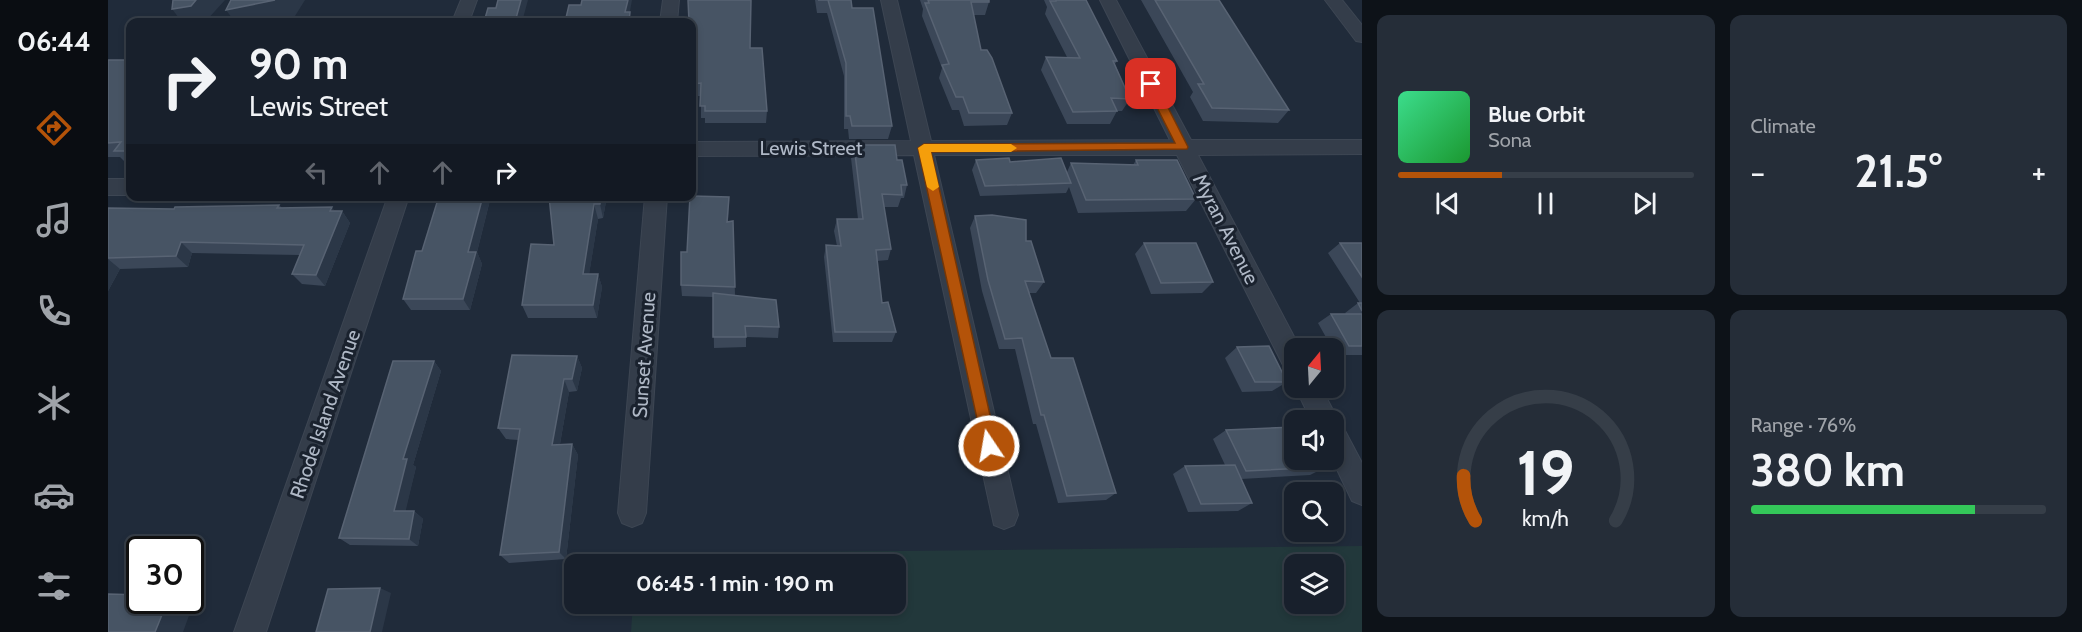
<!DOCTYPE html>
<html lang="en">
<head>
<meta charset="utf-8">
<style>
  :root { --surface:#18202c; --page:#252d38; --text:#f1f3f6; --muted:#9fa3a9; --line:#363e48; --accent:#b45309 }
  body { margin:0; font-family:Cabin,sans-serif; background:var(--page); color:var(--text); height:100vh; display:flex; flex-direction:column; font-size:22px; white-space:nowrap }
  * { box-sizing:border-box; margin:0 }
  p { font-size:20px; color:var(--muted) }
  .icon { flex:none; width:33px; height:33px; fill:none; stroke:currentColor; stroke-width:2; stroke-linecap:round; stroke-linejoin:round }
  .map { position:relative; flex:1; overflow:hidden }
  .drawer { display:flex; flex-direction:column; gap:15px; padding:15px; background:#0d1218; width:720px }
  .drawer>* { flex:none }
  .banner { position:absolute; left:18px; top:18px; width:570px; height:183px; border-radius:12px; box-shadow:0 3px 9px #0003,0 0 0 2px var(--line); background:#18202c; color:var(--text); overflow:hidden }
  .needle { width:39px; rotate:18deg }
  .buttons { position:absolute; left:1176px; top:338px; display:grid; gap:12px }
  .buttons a { display:grid; place-items:center; width:60px; height:60px; border-radius:12px; background:var(--surface); box-shadow:0 3px 9px #0003,0 0 0 2px var(--line); font-size:30px }
  .speed { position:absolute; left:18px; top:536px; display:flex; gap:12px; font-size:30px; font-weight:700; text-align:center }
  .speed>* { display:grid; place-content:center; width:78px; height:78px; border-radius:50%; background:var(--surface); box-shadow:0 3px 9px #0003,0 0 0 2px var(--line); line-height:1 }
  .speed .limit { border:3px solid #111; border-radius:9px; background:#fff; color:#111 }
  .pin { position:absolute; display:grid; place-items:center; width:51px; height:51px; color:#fff; margin:-26px; border-radius:12px; box-shadow:0 3px 9px #0006 }
  .me { position:absolute; width:66px; margin:-33px; rotate:348deg; stroke-linejoin:round; filter:drop-shadow(0 0 4px #0008) }
  .turn { display:flex; align-items:center; gap:21px; height:126px; padding:0 24px; font-size:27px }
  .turn .icon { width:78px; height:78px; stroke-width:2.5 }
  .turn b { display:block; font-size:42px; line-height:51px }
  .lanes { display:flex; align-items:center; height:57px; padding:0 24px; background:#0003; justify-content:center; gap:30px; direction:ltr }
  .lanes .off { opacity:.35 }
  .big { font-size:45px; font-weight:700; line-height:1.1 }
  .drawer .card { flex:1; display:flex; flex-direction:column; justify-content:center; gap:9px; min-width:0; padding:0 21px; border-radius:12px; background:var(--page) }
  .drawer .dial { align-items:center; gap:0 }
  .dial svg { height:156px; overflow:visible; fill:none; stroke:var(--line); stroke-width:7; stroke-linecap:round; text-anchor:middle }
  .dial text { fill:var(--text); stroke:none }
  .song { display:flex; align-items:center; gap:18px }
  .cover { width:72px; height:72px; border-radius:9px; background:linear-gradient(135deg,hsl(150 70% 55%),hsl(130 70% 35%)) }
  .played { height:6px; border-radius:3px; background:linear-gradient(90deg,var(--accent) 35%,var(--line) 35%) }
  .keys { display:flex; justify-content:space-around; direction:ltr }
  .heat { display:flex; justify-content:space-between; align-items:center; font-size:33px; direction:ltr }
  .charge { height:9px; border-radius:4px; background:linear-gradient(90deg,#34c759 76%,var(--line) 0) }
  .drawer .tiles { flex:1; display:grid; gap:15px; grid-template-columns:repeat(2,1fr) }
  .trip { position:absolute; left:456px; top:554px; width:342px; height:60px; border-radius:12px; background:var(--surface); box-shadow:0 3px 9px #0003,0 0 0 2px var(--line); font-weight:700; line-height:60px; text-align:center }
  main { display:flex; flex:1; min-height:0 }
  .menu { display:flex; flex-direction:column; width:108px; justify-content:space-around; align-items:center; background:#0a0d12; color:var(--muted) }
  .menu .icon { width:42px; height:42px }
  .menu .on { color:var(--accent) }
  .menu b { font-size:27px; color:var(--text) }
  .map>svg:first-child { display:block }
</style>
</head>
<body>
<main>
<nav class="menu">
<b>06:44</b>
<svg class="icon on" aria-label="directions" viewBox="0 0 24 24"><path d="M12 3l9 9-9 9-9-9zM9 14v-3h6M13 9l2 2-2 2"/></svg>
<svg class="icon" aria-label="music" viewBox="0 0 24 24"><path d="M9 18V5l10-2v13"/><circle cx="6" cy="18" r="3"/><circle cx="16" cy="16" r="3"/></svg>
<svg class="icon" aria-label="phone" viewBox="0 0 24 24"><path d="M5 4h4l2 5-3 2q2 4 5 5l2-3 5 2v4C11 20 4 13 5 4z"/></svg>
<svg class="icon" aria-label="climate" viewBox="0 0 24 24"><path d="M12 3v18M4 7l16 10M4 17L20 7"/></svg>
<svg class="icon" aria-label="car" viewBox="0 0 24 24"><path d="M5 17H2v-5l4-1 3-4h7l3 4 3 1v5h-3M9 17h6M6 11h13"/><circle cx="7" cy="17" r="2"/><circle cx="17" cy="17" r="2"/></svg>
<svg class="icon" aria-label="filters" viewBox="0 0 24 24"><path d="M4 7h16M4 17h16"/><circle cx="9" cy="7" r="2"/><circle cx="15" cy="17" r="2"/></svg>
</nav>
<div class="map">
<svg width="1254" height="632" viewBox="0 0 1254 632">
  <rect width="100%" height="100%" fill="#202b3a"/>
  <path fill="#22383b" fill-rule="evenodd" d="M1254,546V632H523L525,603H788V564H527V554ZM1186,564H1226V603H1186Z"/>
  <g fill="none" stroke-linecap="round" stroke-linejoin="round">
    <g stroke="#3d4653" stroke-width="2">
      <path id="street" d="M353,0H369L361,22H344Z
        M555,0H571L569,22H552Z
        M773,0H789L823,141L1062,140L992,0H1008L1083,140H1254V154L1090,155L1192,348H1186V372L1177,369L1069,155H826L910,515L906,525L896,529L886,525L806,155L584,156V142L803,141Z
        M1217,0H1234L1254,25V42L1248,41Z
        M0,179H22V195H0Z
        M280,196H301L158,632H126Z
        M537,196H559L538,513L534,523L524,527L514,523L510,513Z
        M1187,387H1213L1230,420L1228,424L1235,427L1254,463V505L1244,501L1224,459L1226,420H1203Z"/>
    </g>
    <use href="#street" fill="#343d4a" fill-rule="evenodd"/>
  </g>
  <path fill="#3b4758" d="M707,0H743L744,8L784,126L780,139H741L740,129H736V76L719,13H709Z
    M812,0H881V2L877,15H865L873,50L904,113L899,125L856,126L851,110H844L831,78L834,68L814,16L815,9Z
    M936,0H978L1009,61L1007,64L1022,99L1014,111H1009L1002,124H959L933,70L938,57H959L937,14L939,7Z
    M1033,0H1111L1181,110L1170,123L1095,121L1082,97L1085,92Z
    M584,22L642,48L659,111L658,123H597V118H593V96H584Z
    M0,60H22V165H20L12,157H0Z
    M746,145L789,160L799,185L796,198H793L790,207H776L783,249L780,260L769,261L774,303L788,332L784,342H725L716,257L718,245L729,246L726,231L729,219H750L743,158Z
    M868,160L902,162L959,172L963,163L1025,165L1028,160L1088,199L1078,211L970,213L961,187L958,193L872,196L864,170Z
    M331,196H383L369,252L374,264L362,310H303L295,299L314,251Z
    M441,196H499L495,218L490,219L481,274H490L494,287L489,318H420L414,305L446,245Z
    M621,197L620,222L625,221L627,295L671,327L670,338L638,337V347L606,348L605,297L574,296L573,285L579,252Z
    M171,205L174,208L234,211L242,223L217,286L194,284L184,274L192,255L84,253L80,267L12,269L0,291V208L66,209Z
    M867,216L918,241L936,282L928,293H921L943,358L1008,493L998,500L950,503L928,424H925L907,349H891L874,291L862,228Z
    M1036,243L1105,282L1094,293L1043,294L1027,254Z
    M1232,243H1254V355H1228L1226,350V348H1224L1210,323L1223,314H1238L1237,313L1250,303H1252L1220,253Z
    M1129,347L1179,382L1164,391L1134,392L1117,358Z
    M469,356L474,368L469,391L461,392L452,444H464L470,455L458,559L401,563L392,555L410,440L398,439L390,428Z
    M326,361L333,371L305,465L308,467L297,511H306L315,519L310,546L242,545L231,538Z
    M1118,430L1218,467L1202,475L1133,479L1144,503L1130,511L1080,512L1065,474L1077,466L1117,465L1105,439Z"/>
  <path fill="#2b3747" d="M88,0H117L97,22H74L64,9Z
    M167,0H197L187,16L159,22H127L118,10Z
    M413,0H420L414,22H407Z
    M520,0H524L520,22L517,12Z
    M375,196H383L369,252L374,264L362,310L355,299L360,252Z
    M493,196H499L495,218L492,204Z
    M486,204L490,219L479,288L475,274Z
    M224,207L231,217L234,211L242,223L217,286L208,275Z
    M73,242L84,253L80,267L68,256Z
    M0,259L12,269L0,291Z
    M490,274L494,287L489,318L485,305Z
    M469,356L474,368L469,391L464,379Z
    M326,361L333,371L305,465L308,467L296,518L286,511L295,459Z
    M456,379L461,392L450,455L444,445Z
    M464,444L470,455L458,559L451,552Z
    M306,511L315,519L310,546L301,539Z
    M272,588L283,593L274,632H262Z
    M60,600H79L86,602L75,632H47Z"/>
  <path fill="#475464" stroke="#586373" stroke-width="1.5" d="M65,0H88L83,6L64,9Z
    M123,0H167L118,10Z
    M390,0H413L407,22H376L380,8H388Z
    M474,0H520L517,12H522L521,22H457L461,5H473Z
    M580,0H643L642,48H654L659,111H597V106H592L593,83L584,84V22H581Z
    M710,0H743L744,8H765L784,126H744L742,116H738V63L720,0Z
    M820,0H881V2H863L873,50H879L884,58L904,113H861L855,97H848L834,65L841,64L817,3H821Z
    M948,0H978L1009,61H1005L1022,99L1003,98L1009,111L965,112L938,57L972,58L942,1H948Z
    M1047,0H1111L1181,110L1104,108L1090,84H1096Z
    M0,60H22V151H6L13,142L0,143Z
    M746,145H787L789,160H794L799,185H793L794,195L774,194L783,249L768,250L774,303L780,302L788,332H727L718,245L733,246L729,219H755Z
    M901,158L902,162L953,158L963,183L877,186L868,160Z
    M1028,160H1069L1088,199L978,200L963,163L1030,165Z
    M331,196H375L360,252H368L355,299H295L308,251H314Z
    M441,196H493L492,204H486L475,274H490L485,305H414L423,244L446,245Z
    M582,196H584L621,197L619,222L625,221L627,287L573,285V252H579Z
    M171,205L169,208L224,207L222,211H234L208,275L184,274L196,245L73,242L68,256L0,258V208L66,209L67,207Z
    M884,215L918,220V241H923L936,282L917,281L943,358H965L1008,493L959,496L936,415H933L914,338L897,339L880,280L867,216Z
    M1036,243H1088L1105,282L1053,283Z
    M1232,243H1254V277Z
    M605,293L668,300L671,327L637,326L638,337H605Z
    M1250,303H1254V311Z
    M1223,314H1254V346H1241Z
    M1161,346L1179,382H1147L1129,347Z
    M404,355L469,356L464,379H456L444,445L464,444L451,552L392,555L412,429L390,428Z
    M285,361H326L295,459H299L286,511H306L301,539L231,538Z
    M1186,427V459H1214L1218,467L1138,471L1118,430Z
    M1127,465L1144,503L1093,504L1077,466Z
    M272,588L262,632H208L220,589Z
    M0,594L32,595V600H60L47,632H0Z"/>
  <path fill="#b45309" stroke="#753606" stroke-width="1.5" d="M1039,81L1048,84L1080,147L1079,149L823,152L889,446L887,451L881,453L876,451L810,148L816,144L1067,143L1037,84Z"/>
  <path fill="#f59e0b" d="M816,144H903L909,148L903,152H823L831,187L825,191L819,187L810,148Z"/>
  <g text-anchor="middle" dominant-baseline="central" stroke-width="6" stroke-linejoin="round" paint-order="stroke">
    <g font-size="20" fill="#afb8c6" stroke="#1a222e">
      <text x="703" y="148">Lewis Street</text>
      <text transform="translate(1118 229) rotate(63)">Myran Avenue</text>
      <text transform="translate(536 355) rotate(-86)">Sunset Avenue</text>
      <text transform="translate(217 414) rotate(-71)">Rhode Island Avenue</text>
    </g>
  </g>
</svg>
<div class="buttons">
<a><svg class="needle" viewBox="-14 -14 28 28"><path d="M0-13l5 13h-10z" fill="#e53935"/><path d="M0 13l5-13h-10z" fill="#9fa3a9"/></svg></a>
<a><svg class="icon" aria-label="sound" viewBox="0 0 24 24"><path d="M4 9h4l5-4v14l-5-4H4zM17 9q2 3 0 6"/></svg></a>
<a><svg class="icon" aria-label="search" viewBox="0 0 24 24"><circle cx="10" cy="10" r="6"/><path d="M15 15l6 6"/></svg></a>
<a><svg class="icon" aria-label="layers" viewBox="0 0 24 24"><path d="M12 4l9 5-9 5-9-5zM3 14l9 5 9-5"/></svg></a>
</div>
<div class="speed"><div class="limit">30</div></div>
<div class="pin" style="left:1043px;top:84px;background:#d93025"><svg class="icon" aria-label="arrive" viewBox="0 0 24 24"><path d="M6 21V4h12l-3 4 3 4H6"/></svg></div>
<svg class="me" style="left:881px;top:446px" viewBox="-20 -20 40 40"><circle r="17" fill="#b45309" stroke="#fff" stroke-width="3"/><path d="M0-11L8 9 0 5-8 9z" fill="#fff"/></svg>
<div class="trip">06:45 · 1 min · 190 m</div>
<div class="banner">
<div class="turn"><svg class="icon" aria-label="right" viewBox="0 0 24 24"><path d="M7 20v-9h11M14 6l5 5-5 5"/></svg><div><b>90 m</b>Lewis Street</div></div>
<div class="lanes"><svg class="icon off" aria-label="left" viewBox="0 0 24 24"><path d="M17 20v-9H6M10 6l-5 5 5 5"/></svg><svg class="icon off" aria-label="ahead" viewBox="0 0 24 24"><path d="M12 20V5M6 11l6-6 6 6"/></svg><svg class="icon off" aria-label="ahead" viewBox="0 0 24 24"><path d="M12 20V5M6 11l6-6 6 6"/></svg><svg class="icon" aria-label="right" viewBox="0 0 24 24"><path d="M7 20v-9h11M14 6l5 5-5 5"/></svg></div>
</div>
</div>
<section class="drawer">
<div class="tiles">
<div class="card">
<div class="song"><i class="cover"></i><div><b>Blue Orbit</b><p>Sona</p></div></div>
<div class="played"></div>
<div class="keys"><svg class="icon" aria-label="previous" viewBox="0 0 24 24"><path d="M18 5L8 12l10 7zM5 5v14"/></svg><svg class="icon" aria-label="pause" viewBox="0 0 24 24"><path d="M8 5v14M16 5v14"/></svg><svg class="icon" aria-label="next" viewBox="0 0 24 24"><path d="M6 5l10 7-10 7zM19 5v14"/></svg></div>
</div>
<div class="card"><p>Climate</p>
<div class="heat"><a>−</a><b class="big">21.5°</b><a>+</a></div>
</div>
<div class="card dial"><svg viewBox="0 0 100 80">
<path d="M14 69A42 42 0 1 1 86 69"/>
<path d="M14 69A42 42 0 0 1 8 46" stroke="#b45309"/>
<text x="50" y="56" font-size="32" font-weight="700">19</text>
<text x="50" y="72" font-size="11">km/h</text>
</svg></div>
<div class="card"><p>Range · 76%</p><b class="big">380 km</b><div class="charge"></div></div>
</div>
</section>
</main>
</body>
</html>
